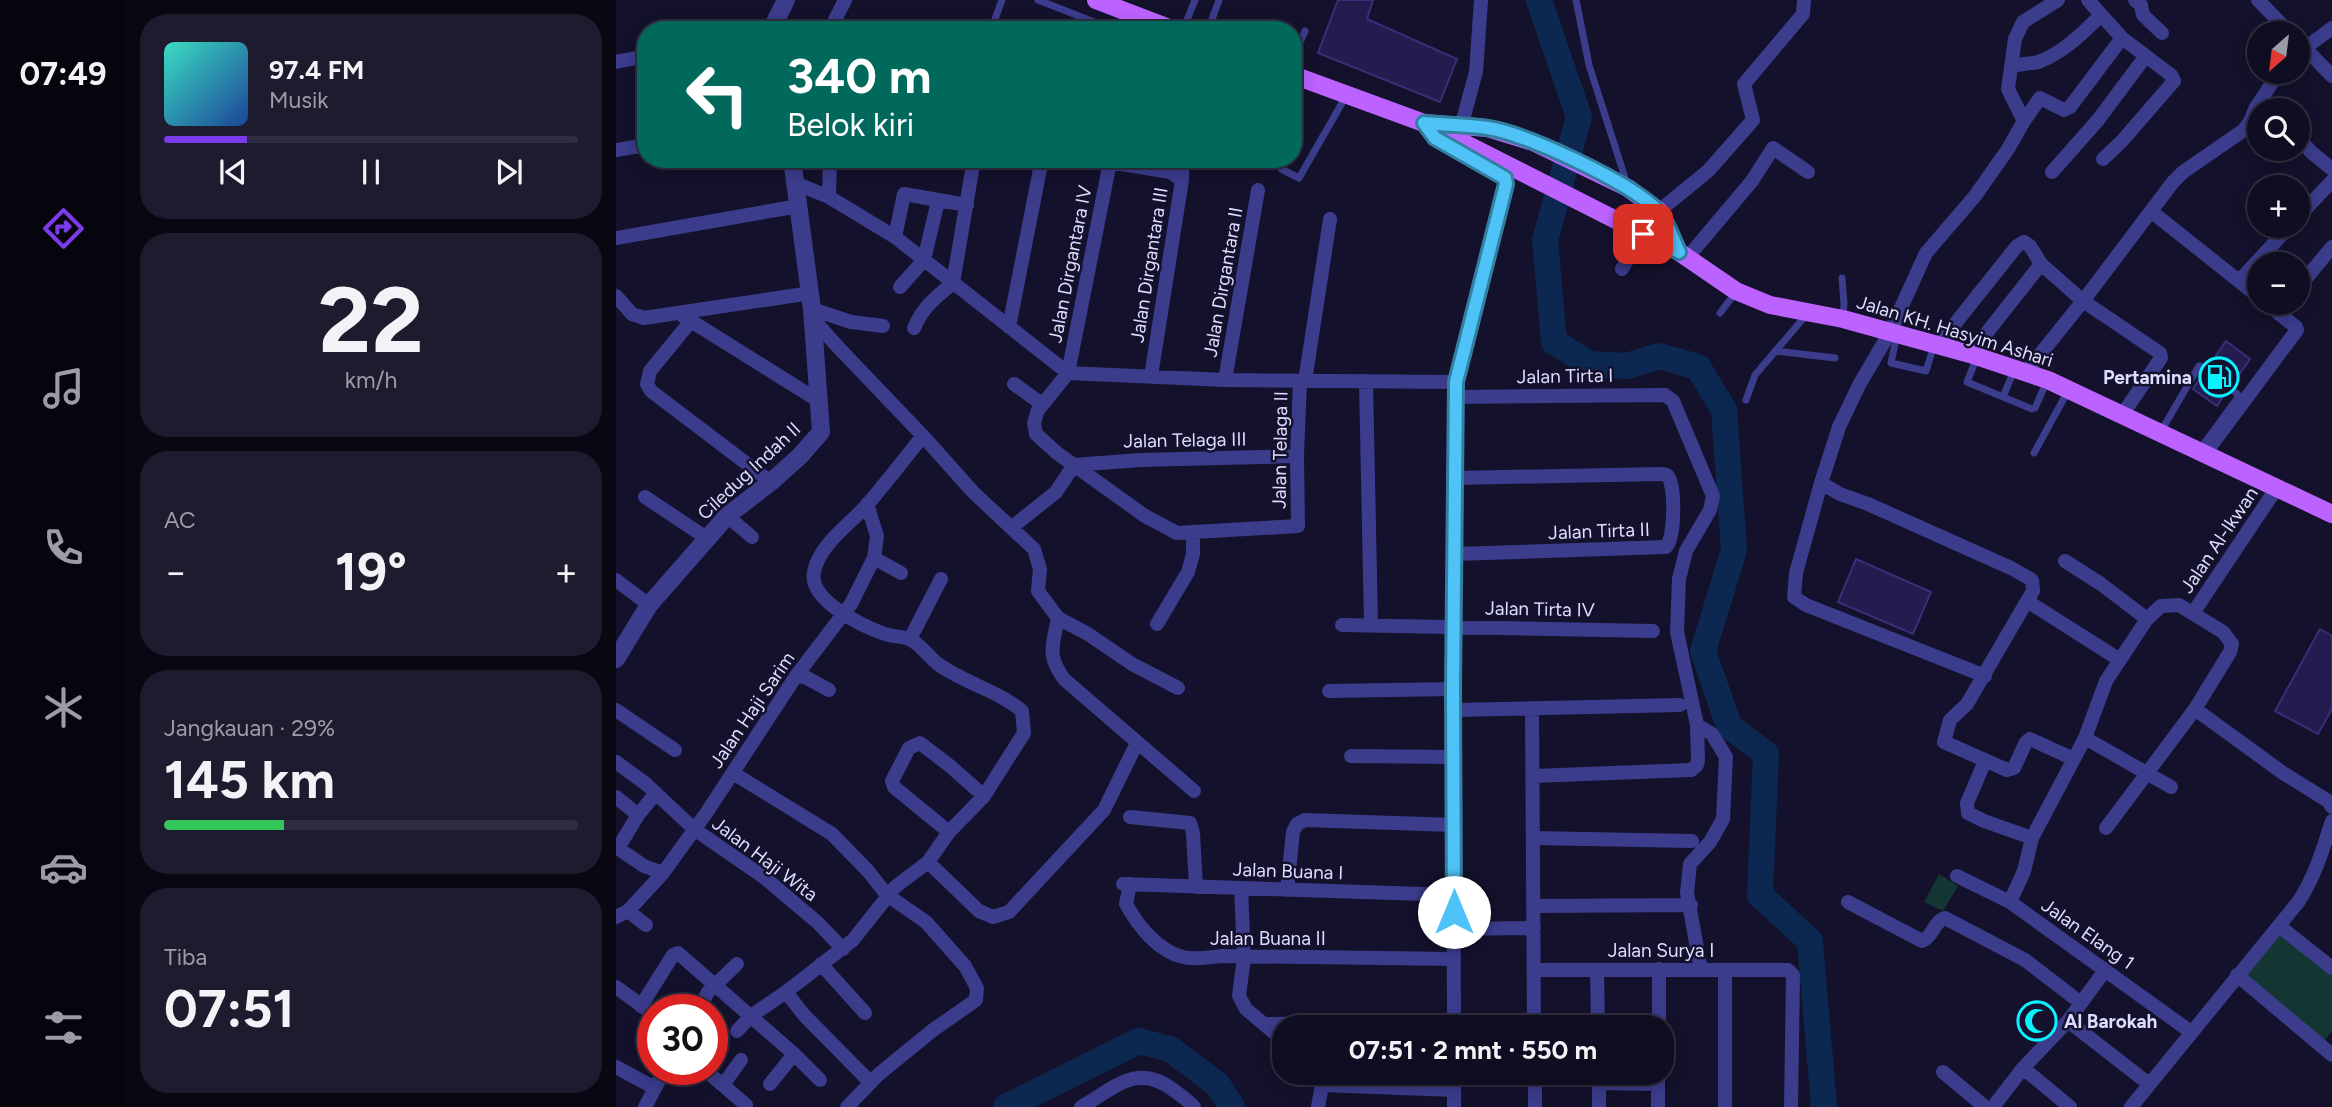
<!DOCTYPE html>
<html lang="id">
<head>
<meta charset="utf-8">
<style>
  :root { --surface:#0f0d21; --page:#1d1b2e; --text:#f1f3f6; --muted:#9b9ca5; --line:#2f2d3f; --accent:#7c3aed }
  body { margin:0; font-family:Figtree,sans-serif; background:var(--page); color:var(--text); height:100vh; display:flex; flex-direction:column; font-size:26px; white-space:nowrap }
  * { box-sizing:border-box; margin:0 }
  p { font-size:23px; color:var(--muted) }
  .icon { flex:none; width:38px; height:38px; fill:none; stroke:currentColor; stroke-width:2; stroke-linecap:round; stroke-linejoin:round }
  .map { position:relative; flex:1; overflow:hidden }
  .sheet { display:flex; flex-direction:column; gap:14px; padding:14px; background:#080712; width:490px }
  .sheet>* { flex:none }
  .banner { position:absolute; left:21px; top:21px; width:665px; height:147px; border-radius:28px; box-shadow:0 4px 18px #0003,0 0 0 2px var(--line); background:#00695c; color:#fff; overflow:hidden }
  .needle { width:46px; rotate:208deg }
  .tools { position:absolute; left:1631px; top:21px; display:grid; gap:14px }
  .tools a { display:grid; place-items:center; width:63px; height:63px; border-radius:50%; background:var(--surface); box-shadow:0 4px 18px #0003,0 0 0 2px var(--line); font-size:35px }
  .speed { position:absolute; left:21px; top:994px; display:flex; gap:14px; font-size:35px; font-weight:700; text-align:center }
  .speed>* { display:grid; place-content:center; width:91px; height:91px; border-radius:50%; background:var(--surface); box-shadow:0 4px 18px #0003,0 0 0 2px var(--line); line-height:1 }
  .speed .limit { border:10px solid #d22; background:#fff; color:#111 }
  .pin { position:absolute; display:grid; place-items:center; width:60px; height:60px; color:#fff; margin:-30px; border-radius:14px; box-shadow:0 4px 10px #0006 }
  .me { position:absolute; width:77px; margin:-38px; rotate:0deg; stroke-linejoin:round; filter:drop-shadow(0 0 5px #0008) }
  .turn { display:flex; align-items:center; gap:24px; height:147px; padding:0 35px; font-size:32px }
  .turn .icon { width:91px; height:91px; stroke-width:2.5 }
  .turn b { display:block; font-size:49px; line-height:60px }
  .big { font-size:52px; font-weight:700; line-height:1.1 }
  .sheet .card { flex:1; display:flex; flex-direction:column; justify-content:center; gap:10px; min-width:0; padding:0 24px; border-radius:28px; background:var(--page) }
  .sheet .dial { align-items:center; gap:0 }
  .dial b { font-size:91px; line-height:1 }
  .song { display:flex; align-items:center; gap:21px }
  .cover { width:84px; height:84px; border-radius:10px; background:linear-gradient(135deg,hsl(170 70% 55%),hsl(220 70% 35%)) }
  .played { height:7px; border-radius:4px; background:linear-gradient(90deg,var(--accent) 20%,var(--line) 20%) }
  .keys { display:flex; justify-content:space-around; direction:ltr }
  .heat { display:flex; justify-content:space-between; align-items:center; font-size:38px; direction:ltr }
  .charge { height:10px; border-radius:5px; background:linear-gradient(90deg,#34c759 29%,var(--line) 0) }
  .trip { position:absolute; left:656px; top:1015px; width:402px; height:70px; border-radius:28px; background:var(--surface); box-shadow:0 4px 18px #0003,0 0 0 2px var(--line); font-weight:700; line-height:70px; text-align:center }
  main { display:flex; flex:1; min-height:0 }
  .tabs { display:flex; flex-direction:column; width:126px; justify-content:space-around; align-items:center; background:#06050d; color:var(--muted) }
  .tabs .icon { width:49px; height:49px }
  .tabs .active { color:var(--accent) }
  .tabs b { font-size:32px; color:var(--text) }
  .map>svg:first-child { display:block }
</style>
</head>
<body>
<main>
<nav class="tabs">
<b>07:49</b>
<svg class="icon active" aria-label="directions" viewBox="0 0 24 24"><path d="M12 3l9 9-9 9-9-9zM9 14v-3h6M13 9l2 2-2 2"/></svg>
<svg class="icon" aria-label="music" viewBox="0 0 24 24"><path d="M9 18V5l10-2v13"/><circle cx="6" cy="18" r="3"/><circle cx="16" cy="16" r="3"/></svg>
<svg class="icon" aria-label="phone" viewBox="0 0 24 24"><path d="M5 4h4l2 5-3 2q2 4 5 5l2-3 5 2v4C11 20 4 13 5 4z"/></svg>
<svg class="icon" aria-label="climate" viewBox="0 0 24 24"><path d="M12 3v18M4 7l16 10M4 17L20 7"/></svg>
<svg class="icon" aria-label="car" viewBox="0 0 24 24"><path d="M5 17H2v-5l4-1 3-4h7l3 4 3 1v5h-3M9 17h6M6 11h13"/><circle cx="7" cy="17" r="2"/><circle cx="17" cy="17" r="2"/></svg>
<svg class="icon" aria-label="filters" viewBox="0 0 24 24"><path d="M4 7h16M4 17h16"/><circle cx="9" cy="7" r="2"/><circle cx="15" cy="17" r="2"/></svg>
</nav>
<section class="sheet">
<div class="card">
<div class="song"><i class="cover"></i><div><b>97.4 FM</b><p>Musik</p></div></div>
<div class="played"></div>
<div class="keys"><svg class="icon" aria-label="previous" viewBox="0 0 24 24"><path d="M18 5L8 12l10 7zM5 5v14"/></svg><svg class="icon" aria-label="pause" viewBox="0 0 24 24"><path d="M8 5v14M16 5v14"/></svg><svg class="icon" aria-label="next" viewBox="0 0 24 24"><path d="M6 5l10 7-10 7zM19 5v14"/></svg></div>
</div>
<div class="card dial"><b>22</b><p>km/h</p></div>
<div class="card"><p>AC</p>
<div class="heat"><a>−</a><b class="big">19°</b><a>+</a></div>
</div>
<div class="card"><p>Jangkauan · 29%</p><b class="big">145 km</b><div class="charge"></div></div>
<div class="card"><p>Tiba</p><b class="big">07:51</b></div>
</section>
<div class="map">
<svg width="1716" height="1107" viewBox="0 0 1716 1107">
  <rect width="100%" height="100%" fill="#14112c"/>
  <path fill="#133633" d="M1323,874L1342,886L1327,911L1308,902Z
    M1663,930L1716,971V1031L1706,1044L1626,975Z"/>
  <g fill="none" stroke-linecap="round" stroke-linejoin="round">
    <path stroke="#0c2850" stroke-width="26" d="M923,0L963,117L929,240L938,342L974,364L1011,366L1043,356L1082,367L1108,410L1118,550L1087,651L1113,726L1150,754L1144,895L1194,941L1208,1107
      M390,1107L523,1041L554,1049L602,1085L616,1107"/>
  </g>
  <path fill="#241c4e" stroke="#392e7a" stroke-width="2" d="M722,0H757L751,19L841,59L824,102L702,53Z
    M1610,341L1634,359L1618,382L1609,383L1608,388L1610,392L1601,406L1577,389L1587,373L1596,372L1597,367L1595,363Z
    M1240,559L1315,592L1297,634L1222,602Z
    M1704,629L1716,636V709L1702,734L1659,711Z
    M1416,1004L1438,1021L1424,1036L1403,1021Z"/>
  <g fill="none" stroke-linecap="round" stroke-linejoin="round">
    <path stroke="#3b3c8c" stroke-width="7" d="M422,0L491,27
      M960,0L973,65L1011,184
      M375,30L386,0
      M567,30L579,0
      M592,30L603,0
      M677,58L689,31
      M661,159L665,169L683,178L730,96
      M1226,278L1228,304L1227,318
      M1104,313L1120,292
      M1281,334L1275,363L1310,371L1318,345
      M1159,351L1219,358
      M1361,357L1351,382L1416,409L1419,408L1431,381
      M1387,397L1399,368
      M1130,400L1139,375L1192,313
      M1544,433L1583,366L1591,368
      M1584,449L1623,396L1614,387
      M1418,453L1452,391"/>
    <path stroke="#3b3c8c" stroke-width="14" d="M1442,0L1407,22L1399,39L1392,89L1408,121L1392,149L1359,196L1310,253L1274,332L1243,385L1223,427L1205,483L1224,494L1252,504L1395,568L1416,580L1417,591L1411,601L1351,704L1334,720L1328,742L1391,770L1398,768L1410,742L1414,739L1458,759
      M1472,0L1506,38L1555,75L1558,81L1506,141L1487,159
      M1519,0L1525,5L1527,15L1546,33
      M1642,0L1674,33
      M214,30L229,0
      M1682,41L1716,76
      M1689,48L1716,28
      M0,62L30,56
      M1395,66C1403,64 1414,64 1422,62C1446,54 1468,32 1485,15
      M1408,121L1424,98L1448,110L1454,107L1506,38
      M808,123L819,138L889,178L890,184L840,382L837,689L838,1027
      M845,127L860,72L865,0
      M1682,137L1695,152L1716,169
      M0,150L30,145
      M1436,172L1482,120L1529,57
      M566,180L554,172L494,162L452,373L422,410L418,423L420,434L441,453L529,516L561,533L682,526L681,456L684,381
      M179,183L213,197L279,237L452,373L609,380L840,382
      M213,197L214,159
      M1043,211L1092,171L1137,120L1128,84L1187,14L1188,0
      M1536,212L1643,297
      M1682,217L1716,181
      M279,237L288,194L351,205
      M0,238L183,206
      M1071,258L1136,181L1157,148L1192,172
      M1006,269L1027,234
      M1623,281L1674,226
      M284,287L308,260L322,201
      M1682,288L1716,247
      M0,296L16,314L28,318L195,293
      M196,309L235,322L267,326
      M67,316L203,401
      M197,319L221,346L307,436L357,492L418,549L424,569L422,591L442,618C437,645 430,656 449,680L578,791
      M75,321L34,371L31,384L35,391L155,482
      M393,327L426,159
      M298,328C307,307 320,297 337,283L358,159
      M1322,345L1401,246L1408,242L1414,246L1425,264L1467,301L1544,353L1545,358L1506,415
      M1354,354L1425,264
      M1410,372L1467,301L1557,182L1567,172L1628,130L1635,120L1639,109L1663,72
      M535,376L566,180V159
      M609,380L642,190
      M689,381L714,219
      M750,381L755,625
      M398,384L426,404
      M840,397L1049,395L1057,401L1097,496L1094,510L1070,551L1063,579L1061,632L1081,725L1096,734L1110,757L1107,819L1094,842L1074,864L1071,893L1085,970
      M1588,455L1681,330L1680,327L1662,313L1670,303
      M458,465L524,460L681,456
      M1205,483L1180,573L1178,597L1190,605L1369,676
      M29,497L92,539
      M111,516L136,537
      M395,528L440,492L458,465
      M839,554L1050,547C1059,538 1060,484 1051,475L1045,474L839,478
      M258,558L285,573
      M1449,561L1485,584L1531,619
      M0,580L33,605
      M1411,601L1504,660
      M1577,613L1660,489
      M442,618L472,634L516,664L562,688
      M541,624L572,572L577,554V532
      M726,625L1037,631
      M294,639L325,579
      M180,676L189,677L213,690
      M713,691L837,689
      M916,709L918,1027
      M1579,709L1667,773L1712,801L1716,807
      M0,710L59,750
      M838,710L1064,705
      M1469,738L1555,787
      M735,756L838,757
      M1369,761L1351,803L1352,813L1368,821L1416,838
      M0,762L30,784L78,829L149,878L201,922L227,949
      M117,773L216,834L252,871L271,895L310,922L349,966L361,988L360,1000L317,1030L263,1074L231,1107
      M917,776L1075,770L1081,765L1082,760L1081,725
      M0,797L22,815
      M514,817L574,823L577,833L580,887
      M333,832L278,787L276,781L293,748L304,743L334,766L368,796
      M917,838L1076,841
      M0,847L28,866L47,873
      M2,848L22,815L40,793
      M312,862L363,911L377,917L393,912L488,810L521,743
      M1341,876L1394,902L1575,1032
      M507,884L838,895
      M514,884L510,904C522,926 542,951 567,957C579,960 595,957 607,956L838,959
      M625,888L628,957L623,996L630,1009L668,1041
      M671,890L677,832L681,824L689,820L838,825
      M1232,902L1306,941C1317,937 1318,921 1329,918L1409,960L1465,1003
      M1394,902L1408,871L1416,838L1469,738L1490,681L1531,619L1545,606L1563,605L1607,632L1616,644L1614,652L1579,709L1490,828
      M918,906L1075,905
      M12,911L30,925
      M0,917L12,911L47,873L91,812L180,676L235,604L258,558L261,536L251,504
      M1663,926L1716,968
      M838,929L918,928
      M205,964L249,1013
      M918,970H1172L1177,975L1175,1107
      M981,970L982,1027
      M1621,975L1716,1055
      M0,987L37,1014
      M25,1006L57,955L62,953L178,1054L204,1080
      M82,1010L92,992L121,964
      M1452,1021L1533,1084
      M650,1024L838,1021
      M1043,1027V969
      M121,1031L135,1016L170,992
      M0,1067L39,1088
      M1407,1068L1454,1107
      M88,1069L130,1105
      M1327,1072L1369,1107
      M702,1073L706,1085L702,1107
      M919,1073V1107
      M983,1073V1107
      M254,1082L188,1015L170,992L237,940L279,887L312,862L333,832L368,796L408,733L406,711C381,690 348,683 322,664C313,657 305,645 295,640C288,636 277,637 269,634C246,626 192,600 198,572C203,545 233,525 250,506C270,483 288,459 307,436
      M983,1083L1042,1084
      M105,1084L109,1082L125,1060
      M154,1084L178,1054
      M706,1085L838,1090
      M29,1107L49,1069
      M465,1107C499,1088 520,1063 556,1089C564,1095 572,1100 578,1107
      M838,1107V1073
      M1042,1107V1073
      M1109,1107V970
      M1377,1107L1407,1068L1452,1021L1490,969
      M1515,1107L1683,901C1699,876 1707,849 1716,821"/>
    <path stroke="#3b3c8c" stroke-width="18" d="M155,30L170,0
      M0,659L33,605L111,516L155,482L184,456L205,432L196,309L176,159"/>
    <path stroke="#bc63ff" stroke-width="18" d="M480,0L558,30
      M677,75L808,123L871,128L917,142L1012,188L1043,211L1063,252
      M825,126L850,144L1063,252L1120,291L1154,305L1227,319L1354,354L1432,380L1716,514"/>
  </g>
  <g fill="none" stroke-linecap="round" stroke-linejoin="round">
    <g stroke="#337fa1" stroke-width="18">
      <path id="route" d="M838,912L837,689L840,382L890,184L889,178L819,138L808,123C829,125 852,125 872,128C911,134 1013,182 1041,210C1051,220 1057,240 1063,252L1027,234"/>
    </g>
    <use href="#route" stroke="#4fc3f7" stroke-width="12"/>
  </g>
  <defs>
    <g id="fuel-ring" transform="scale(2.0125)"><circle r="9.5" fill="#14112c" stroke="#08f3ff" stroke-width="1.5"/><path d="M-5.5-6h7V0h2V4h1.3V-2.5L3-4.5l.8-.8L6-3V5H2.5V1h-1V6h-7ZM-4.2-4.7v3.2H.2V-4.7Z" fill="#08f3ff"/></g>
    <g id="mosque-ring" transform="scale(2.0125)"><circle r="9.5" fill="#14112c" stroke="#08f3ff" stroke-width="1.5"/><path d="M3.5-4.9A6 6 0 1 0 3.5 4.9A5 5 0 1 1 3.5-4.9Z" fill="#08f3ff"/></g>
  </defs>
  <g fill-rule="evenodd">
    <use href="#fuel-ring" x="1603" y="377"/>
    <use href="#mosque-ring" x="1421" y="1021"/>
  </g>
  <g text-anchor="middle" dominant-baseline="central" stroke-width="5" stroke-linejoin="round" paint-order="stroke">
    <g font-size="19" fill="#dedcff" stroke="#14112c">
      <text transform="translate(454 264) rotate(-79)">Jalan Dirgantara IV</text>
      <text transform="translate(533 265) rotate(-81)">Jalan Dirgantara III</text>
      <text transform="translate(607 282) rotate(-80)">Jalan Dirgantara II</text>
      <text transform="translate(1339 331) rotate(17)">Jalan KH. Hasyim Ashari</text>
      <text transform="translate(949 376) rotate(-1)">Jalan Tirta I</text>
      <text transform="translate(569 440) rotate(-1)">Jalan Telaga III</text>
      <text transform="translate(664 450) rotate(-89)">Jalan Telaga II</text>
      <text transform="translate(133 471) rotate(-43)">Ciledug Indah II</text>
      <text transform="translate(983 531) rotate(-2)">Jalan Tirta II</text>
      <text transform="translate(1603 540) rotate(-56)">Jalan Al-Ikwan</text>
      <text transform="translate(924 609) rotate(1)">Jalan Tirta IV</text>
      <text transform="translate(136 710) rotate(-56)">Jalan Haji Sarim</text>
      <text transform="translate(149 859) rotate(37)">Jalan Haji Wita</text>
      <text transform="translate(672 871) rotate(2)">Jalan Buana I</text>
      <text transform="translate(1472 934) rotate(35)">Jalan Elang 1</text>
      <text x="652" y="938">Jalan Buana II</text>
      <text x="1045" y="950">Jalan Surya I</text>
    </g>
    <g font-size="19" font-weight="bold" fill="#dedcff" stroke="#14112c" text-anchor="end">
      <text x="1576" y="377">Pertamina</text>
      <text x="1448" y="1021" text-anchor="start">Al Barokah</text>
    </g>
  </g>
</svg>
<div class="tools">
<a><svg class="needle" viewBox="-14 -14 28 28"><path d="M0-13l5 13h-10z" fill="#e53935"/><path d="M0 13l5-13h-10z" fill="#9b9ca5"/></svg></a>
<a><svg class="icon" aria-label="search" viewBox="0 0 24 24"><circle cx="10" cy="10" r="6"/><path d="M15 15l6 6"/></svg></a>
<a>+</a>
<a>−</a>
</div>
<div class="speed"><div class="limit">30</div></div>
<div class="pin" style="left:1027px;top:234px;background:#d93025"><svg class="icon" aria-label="arrive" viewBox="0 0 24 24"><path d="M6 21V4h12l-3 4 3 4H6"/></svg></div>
<svg class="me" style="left:838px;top:912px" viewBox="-20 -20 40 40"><circle r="19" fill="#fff"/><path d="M0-13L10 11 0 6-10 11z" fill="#4fc3f7"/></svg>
<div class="trip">07:51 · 2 mnt · 550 m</div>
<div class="banner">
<div class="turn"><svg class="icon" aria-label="left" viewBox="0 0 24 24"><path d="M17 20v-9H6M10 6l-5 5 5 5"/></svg><div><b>340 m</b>Belok kiri</div></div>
</div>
</div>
</main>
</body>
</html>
